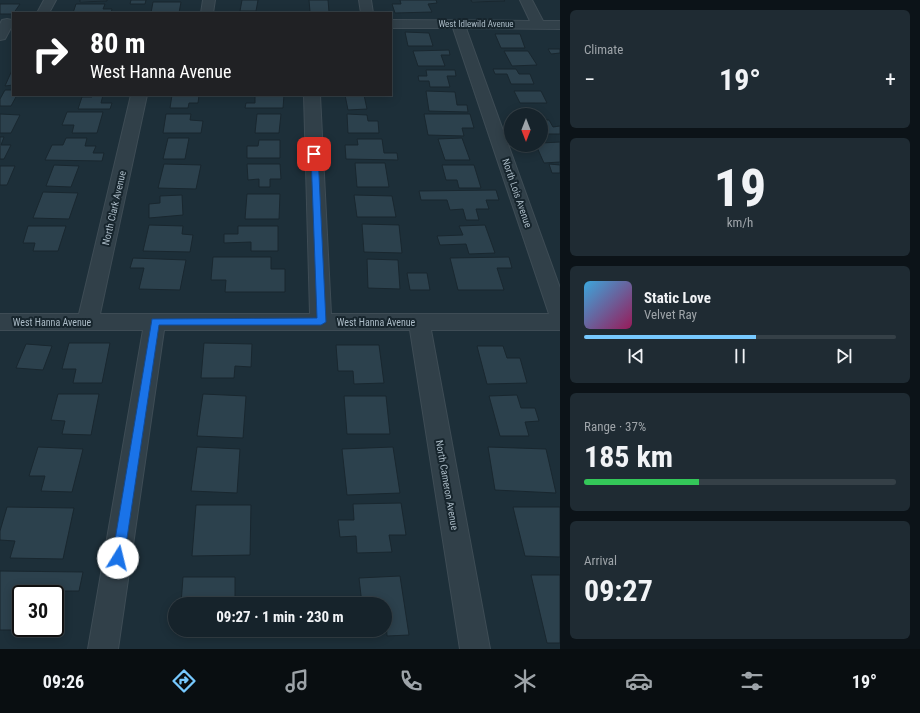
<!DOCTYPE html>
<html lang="en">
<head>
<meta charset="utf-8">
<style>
  :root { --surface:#16232b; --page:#1f2b33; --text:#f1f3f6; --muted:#9ea4a9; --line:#354047; --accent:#77c9ff }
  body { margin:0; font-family:"Roboto Condensed",sans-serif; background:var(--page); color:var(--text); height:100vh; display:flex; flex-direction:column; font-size:15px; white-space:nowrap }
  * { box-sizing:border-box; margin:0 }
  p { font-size:13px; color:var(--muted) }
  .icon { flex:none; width:22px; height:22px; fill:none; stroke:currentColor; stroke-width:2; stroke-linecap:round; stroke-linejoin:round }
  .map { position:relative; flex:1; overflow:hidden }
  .side { display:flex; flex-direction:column; gap:10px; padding:10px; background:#0c1318; width:360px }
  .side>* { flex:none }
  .banner { position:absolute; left:12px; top:12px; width:380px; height:84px; border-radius:0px; box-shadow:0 2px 10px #0003,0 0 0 1px var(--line); background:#202124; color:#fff; overflow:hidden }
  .needle { width:26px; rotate:180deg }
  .tools { position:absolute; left:504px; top:108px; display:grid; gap:8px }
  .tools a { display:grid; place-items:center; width:44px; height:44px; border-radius:50%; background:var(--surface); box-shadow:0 2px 10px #0003,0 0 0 1px var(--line); font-size:20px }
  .speed { position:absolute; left:12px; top:585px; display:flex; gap:8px; font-size:20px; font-weight:700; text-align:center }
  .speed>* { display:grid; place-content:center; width:52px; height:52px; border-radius:50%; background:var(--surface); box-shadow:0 2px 10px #0003,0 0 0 1px var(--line); line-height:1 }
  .speed .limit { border:2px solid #111; border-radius:6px; background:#fff; color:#111 }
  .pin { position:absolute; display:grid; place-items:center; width:34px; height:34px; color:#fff; margin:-17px; border-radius:8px; box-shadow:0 2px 6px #0006 }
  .me { position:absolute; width:44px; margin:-22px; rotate:9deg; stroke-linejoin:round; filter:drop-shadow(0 0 3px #0008) }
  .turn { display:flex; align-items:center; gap:14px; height:84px; padding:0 12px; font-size:18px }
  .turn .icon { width:52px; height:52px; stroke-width:2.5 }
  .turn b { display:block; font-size:28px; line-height:34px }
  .big { font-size:30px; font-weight:700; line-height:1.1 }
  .side .card { flex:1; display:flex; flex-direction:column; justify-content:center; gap:6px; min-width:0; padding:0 14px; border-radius:6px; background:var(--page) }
  .side .dial { align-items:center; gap:0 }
  .dial b { font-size:52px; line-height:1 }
  .song { display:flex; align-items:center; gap:12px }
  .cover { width:48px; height:48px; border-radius:6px; background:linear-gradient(135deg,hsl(200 70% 55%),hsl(330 70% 35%)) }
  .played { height:4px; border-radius:2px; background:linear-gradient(90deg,var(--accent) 55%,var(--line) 55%) }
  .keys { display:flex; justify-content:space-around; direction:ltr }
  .heat { display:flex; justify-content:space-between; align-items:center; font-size:22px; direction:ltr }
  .charge { height:6px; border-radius:3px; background:linear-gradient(90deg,#34c759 37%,var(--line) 0) }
  .trip { position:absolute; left:168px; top:597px; width:224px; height:40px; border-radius:20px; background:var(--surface); box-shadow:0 2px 10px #0003,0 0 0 1px var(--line); font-weight:700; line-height:40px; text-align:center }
  .tabs { display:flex; height:64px; justify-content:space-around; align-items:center; background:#090e11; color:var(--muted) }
  .tabs .icon { width:28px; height:28px }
  .tabs .selected { color:var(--accent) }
  .tabs b { font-size:18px; color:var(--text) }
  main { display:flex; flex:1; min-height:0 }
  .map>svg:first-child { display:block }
</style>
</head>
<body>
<main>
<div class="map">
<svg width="560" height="649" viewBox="0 0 560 649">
  <rect width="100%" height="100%" fill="#1d2f39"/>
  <path fill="#2c414d" stroke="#19272f" d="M80,0H107V1L80,2Z
    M131,0H146L145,4H130Z
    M242,0H258L256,11H240Z
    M309,0H328L329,12H310Z
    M400,0H436L437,3L428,4L432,12L395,13L392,4H401Z
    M471,0H504L505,1L472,2Z
    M153,2H181L179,13H151Z
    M0,4H20L13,14H0Z
    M76,4H105L103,9H112L111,13H73Z
    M405,32L429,33L433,46H408Z
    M495,34H520L525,48H501Z
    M548,49H560V53L551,54Z
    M449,50L450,55H441L445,66H418L413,51Z
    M504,51H528L537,65L512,66Z
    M13,68V85L5,86Z
    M493,69H516L519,74H530L534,84H511L507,74H495Z
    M426,70H455L456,76H447L450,87H430L429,81H419L418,76H427Z
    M5,90H13V95H17L11,106H0V99Z
    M426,91L455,92L457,105H467L468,112L429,111Z
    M514,91H541L547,103H520Z
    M93,95H103L101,103H112L110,109H78L82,97H92Z
    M172,95H199L198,103H189L188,108H170Z
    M255,95H284L283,108H245L246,103H255Z
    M345,95H364L367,109L348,110Z
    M67,112H103L97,133H72L74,125H62Z
    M0,114L20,115L11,133H0Z
    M166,114H191L190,120L203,121L201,133H163Z
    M257,114H281L279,133H255Z
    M347,114L367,115L368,121H378L379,133H348Z
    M424,114H470L474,128H462L464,136L428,135Z
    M541,120H549L553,127L560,126V134H541Z
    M0,137H4L1,145H11L4,159H0Z
    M66,138H87L85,146H96L93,153H104L102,161L45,160L52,145H63Z
    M168,138H189L185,159H163Z
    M462,138L470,160H445L438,139Z
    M357,139H382L384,153H397L398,160L346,159L345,145H358Z
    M259,140H280V158H247V146H258Z
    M560,142V162L544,163L536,145H541V143Z
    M355,163H385L389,187H357Z
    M164,164L201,165L196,189L158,188Z
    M247,164H280L281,179H270V187H259V179L248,180Z
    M549,164L560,165V173H552Z
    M54,165L79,166L71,187L46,186Z
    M442,165H474L481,188H459L457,180H446Z
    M0,166H15L7,185H0Z
    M496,190L499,200H486L489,209H476L479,220H466L463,209L450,210L447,200H421L419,191Z
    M43,192L78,193L69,219L33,218Z
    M247,194H280L279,219H245Z
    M182,195L183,215L149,218V204L160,203V196Z
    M354,195L392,196L396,217H357Z
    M362,224L399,225L402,253L364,252Z
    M149,225L183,226L182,234L193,235L190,252L143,251Z
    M485,225L495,253L469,254L466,244L440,245L437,236L463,235L459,226Z
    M28,226H66L58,251H33L35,243H23Z
    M238,226H278V251H251V242L224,243V234H238Z
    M213,257H271V269H285V292H225L226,280H211Z
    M509,257L512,268H497L504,290H458L450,258Z
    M133,258L186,260L180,290L139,289L144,268H130Z
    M367,259L398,260L400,289L368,288Z
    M407,273H427L430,290H410Z
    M69,343H110L102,383H73L76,369H62Z
    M204,343L252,344L251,367L235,366L234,378H201Z
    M26,344L52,346L43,370L16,368Z
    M336,345H379L384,383L354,384L353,371H338Z
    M477,346H503L507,358H520L527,383L487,384Z
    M58,394H99L91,435L62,434L65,421L51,420Z
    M203,394L246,396L243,438L197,436Z
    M517,395L521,408H535L539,421L525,422L529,436H500L489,396Z
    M344,396H386L390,434H347Z
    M38,447L83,449L72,492L41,491L45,476H29Z
    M197,447L240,449L237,493L191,491Z
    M393,447L400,493L347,495L342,449Z
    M488,447L546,449L556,493L495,490Z
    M401,503L406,535H389L392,552L357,553L356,536L340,537L338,520H354L353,504Z
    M196,505H251L250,555L192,556Z
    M7,507L74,508L63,559L10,558L15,541L0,540V531Z
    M513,507H560V557L525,556Z
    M0,571L83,572L79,591H58L55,603V594H21V628H50L49,630H0Z
    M531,575H560V643H547Z
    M400,576L409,635L387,636L385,604H362L359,578Z
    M183,577H235V604H181Z
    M179,630H216V633H178Z"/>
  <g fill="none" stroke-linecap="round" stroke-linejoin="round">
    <g stroke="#3e4c55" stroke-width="2">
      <path id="street" d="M44,0H56L49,13H37Z
        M203,0H215L213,13H201Z
        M359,0H371L373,13H361Z
        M520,0H532L543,21H560V29L466,28L560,288V330H431L490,649H460L410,330H164L118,649H88L143,330H0V314H79L131,95H147L100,314H310L304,95H320L331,314H549L453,28H391V20L530,21Z
        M7,19L12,20L13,24L5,39L0,40V24L2,20Z"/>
    </g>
    <use href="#street" fill="#314049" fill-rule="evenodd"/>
  </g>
  <path fill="#1a73e8" stroke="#114b97" d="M314,152L318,154L326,322L321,325H159L124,558L122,562L118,563L114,562L112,558L152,319L317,318L311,154Z"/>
  <g text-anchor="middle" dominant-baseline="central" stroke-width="4" stroke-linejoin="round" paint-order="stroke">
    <g font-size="9" fill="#abbbc6" stroke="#17252d">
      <text x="476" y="24">West Idlewild Avenue</text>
    </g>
    <g font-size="10" fill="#abbbc6" stroke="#17252d">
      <text transform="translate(517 193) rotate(71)">North Lois Avenue</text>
      <text transform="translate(114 208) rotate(-77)">North Clark Avenue</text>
      <text x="52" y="322">West Hanna Avenue</text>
      <text x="376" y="322">West Hanna Avenue</text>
      <text transform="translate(447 485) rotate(80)">North Cameron Avenue</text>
    </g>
  </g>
</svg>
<div class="tools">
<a><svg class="needle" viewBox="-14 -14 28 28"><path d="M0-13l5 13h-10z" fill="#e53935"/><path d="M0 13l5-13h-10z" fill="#9ea4a9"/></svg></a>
</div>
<div class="speed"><div class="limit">30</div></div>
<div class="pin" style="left:314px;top:154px;background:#d93025"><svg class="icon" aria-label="arrive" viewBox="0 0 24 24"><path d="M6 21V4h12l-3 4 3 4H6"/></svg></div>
<svg class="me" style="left:118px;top:558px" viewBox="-20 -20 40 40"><circle r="19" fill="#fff"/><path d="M0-13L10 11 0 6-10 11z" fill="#1a73e8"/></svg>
<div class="trip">09:27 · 1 min · 230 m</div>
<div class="banner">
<div class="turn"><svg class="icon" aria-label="right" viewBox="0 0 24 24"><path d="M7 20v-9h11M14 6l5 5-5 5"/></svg><div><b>80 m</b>West Hanna Avenue</div></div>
</div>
</div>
<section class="side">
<div class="card"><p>Climate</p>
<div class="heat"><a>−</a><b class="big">19°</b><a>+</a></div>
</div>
<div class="card dial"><b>19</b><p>km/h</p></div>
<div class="card">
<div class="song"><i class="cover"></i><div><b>Static Love</b><p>Velvet Ray</p></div></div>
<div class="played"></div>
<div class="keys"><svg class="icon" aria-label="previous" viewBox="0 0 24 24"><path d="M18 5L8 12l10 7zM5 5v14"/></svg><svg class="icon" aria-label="pause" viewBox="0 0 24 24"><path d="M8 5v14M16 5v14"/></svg><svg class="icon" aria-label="next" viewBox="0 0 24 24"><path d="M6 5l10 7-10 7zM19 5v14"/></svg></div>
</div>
<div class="card"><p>Range · 37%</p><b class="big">185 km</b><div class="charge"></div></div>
<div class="card"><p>Arrival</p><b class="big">09:27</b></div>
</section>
</main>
<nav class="tabs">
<b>09:26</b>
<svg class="icon selected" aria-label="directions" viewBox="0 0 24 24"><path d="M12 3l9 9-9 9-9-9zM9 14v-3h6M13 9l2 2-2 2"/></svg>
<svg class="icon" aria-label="music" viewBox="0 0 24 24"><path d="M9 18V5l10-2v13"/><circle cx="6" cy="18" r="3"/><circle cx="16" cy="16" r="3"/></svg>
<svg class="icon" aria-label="phone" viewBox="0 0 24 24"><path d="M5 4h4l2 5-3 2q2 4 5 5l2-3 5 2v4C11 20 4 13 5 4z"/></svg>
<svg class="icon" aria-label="climate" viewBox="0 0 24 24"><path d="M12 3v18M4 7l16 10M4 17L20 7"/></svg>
<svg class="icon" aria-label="car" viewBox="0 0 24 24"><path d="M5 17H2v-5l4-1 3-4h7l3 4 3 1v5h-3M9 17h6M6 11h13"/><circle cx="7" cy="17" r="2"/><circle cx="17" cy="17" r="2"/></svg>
<svg class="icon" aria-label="filters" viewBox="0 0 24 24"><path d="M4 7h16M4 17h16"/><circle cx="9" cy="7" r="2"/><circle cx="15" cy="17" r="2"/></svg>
<b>19°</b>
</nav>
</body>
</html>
